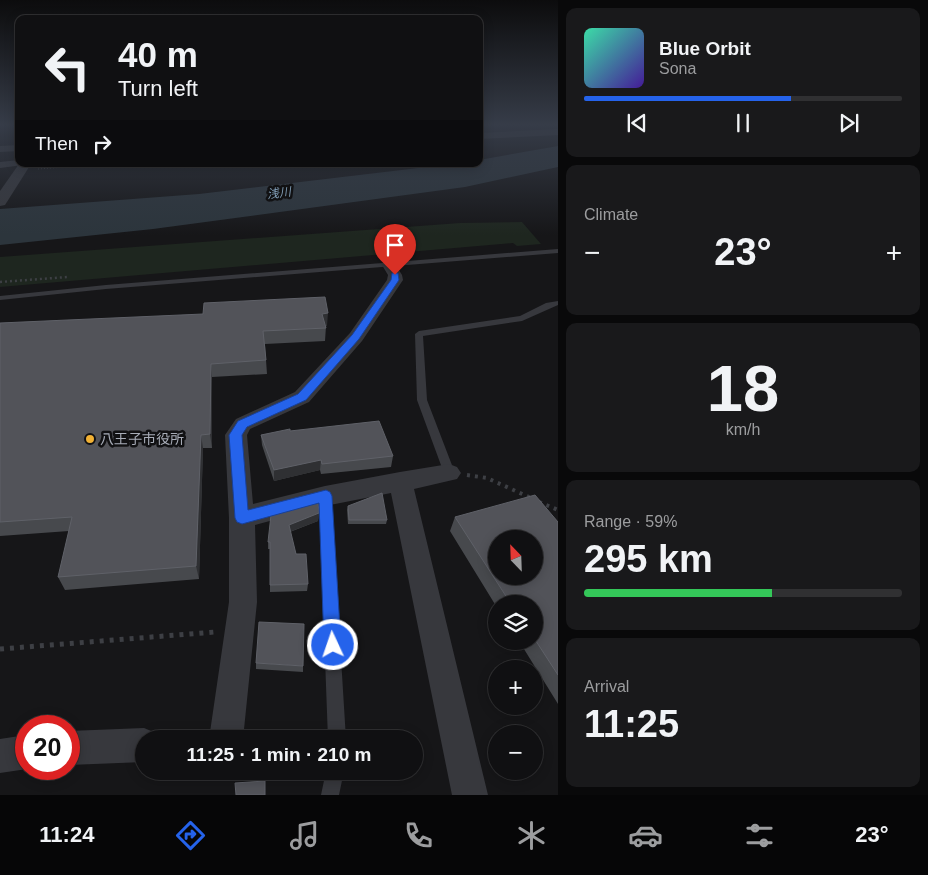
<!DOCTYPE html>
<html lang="en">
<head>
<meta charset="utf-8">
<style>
  :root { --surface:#101012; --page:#19191b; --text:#f1f3f6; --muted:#9c9d9f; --line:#303032; --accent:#2563eb }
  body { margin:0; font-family:Helvetica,"Noto Sans JP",sans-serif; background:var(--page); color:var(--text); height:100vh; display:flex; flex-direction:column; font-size:19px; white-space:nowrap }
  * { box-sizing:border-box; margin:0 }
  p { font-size:16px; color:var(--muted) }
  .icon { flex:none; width:28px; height:28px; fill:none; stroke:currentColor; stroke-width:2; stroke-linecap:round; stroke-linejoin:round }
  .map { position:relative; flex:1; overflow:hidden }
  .side { display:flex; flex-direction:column; gap:8px; padding:8px; background:#09090a; width:370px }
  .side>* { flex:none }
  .banner { position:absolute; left:15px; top:15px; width:468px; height:152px; border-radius:10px; box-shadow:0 2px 12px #0003,0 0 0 1px var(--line); background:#101012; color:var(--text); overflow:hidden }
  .needle { width:32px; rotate:337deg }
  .buttons { position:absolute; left:488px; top:530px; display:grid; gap:10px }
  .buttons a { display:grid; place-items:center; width:55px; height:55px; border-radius:50%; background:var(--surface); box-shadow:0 2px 12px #0003,0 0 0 1px var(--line); font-size:25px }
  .speed { position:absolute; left:15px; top:715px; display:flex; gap:10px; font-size:25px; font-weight:700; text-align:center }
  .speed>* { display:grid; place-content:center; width:65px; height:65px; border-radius:50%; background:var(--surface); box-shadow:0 2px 12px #0003,0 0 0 1px var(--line); line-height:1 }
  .speed .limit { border:8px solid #d22; background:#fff; color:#111 }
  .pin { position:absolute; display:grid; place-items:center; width:42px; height:42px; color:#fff; margin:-51px -21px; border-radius:50% 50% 50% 0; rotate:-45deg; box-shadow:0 0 5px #0007 }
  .pin .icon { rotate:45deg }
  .me { position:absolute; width:55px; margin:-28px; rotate:357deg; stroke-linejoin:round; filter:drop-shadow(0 0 4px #0008) }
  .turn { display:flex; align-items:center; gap:18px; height:105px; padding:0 20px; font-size:22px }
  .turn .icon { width:65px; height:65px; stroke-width:2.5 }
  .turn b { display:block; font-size:35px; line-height:42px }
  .then { display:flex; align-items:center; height:48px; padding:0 20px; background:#0003; gap:10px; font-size:19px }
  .big { font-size:38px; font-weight:800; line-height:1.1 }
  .side .tile { flex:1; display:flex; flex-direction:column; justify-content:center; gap:8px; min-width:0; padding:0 18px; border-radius:10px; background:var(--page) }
  .side .dial { align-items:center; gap:0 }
  .dial b { font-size:65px; line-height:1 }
  .song { display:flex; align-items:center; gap:15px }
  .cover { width:60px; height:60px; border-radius:8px; background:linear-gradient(135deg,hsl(160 70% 55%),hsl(260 70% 35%)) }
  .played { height:5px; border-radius:2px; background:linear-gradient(90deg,var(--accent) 65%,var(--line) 65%) }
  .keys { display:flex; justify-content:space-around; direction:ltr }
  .heat { display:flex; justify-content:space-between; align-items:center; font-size:28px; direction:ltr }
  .charge { height:8px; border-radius:4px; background:linear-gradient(90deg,#34c759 59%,var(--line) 0) }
  .trip { position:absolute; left:135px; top:730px; width:288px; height:50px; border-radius:25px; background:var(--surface); box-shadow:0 2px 12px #0003,0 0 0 1px var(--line); font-weight:800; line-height:50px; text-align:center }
  .tabs { display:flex; height:80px; justify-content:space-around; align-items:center; background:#060607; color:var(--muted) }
  .tabs .icon { width:35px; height:35px }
  .tabs .selected { color:var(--accent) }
  .tabs b { font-size:22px; color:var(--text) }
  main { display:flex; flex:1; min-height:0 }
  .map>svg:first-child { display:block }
</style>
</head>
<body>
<main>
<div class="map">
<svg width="558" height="795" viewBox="0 0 558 795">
  <rect width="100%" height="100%" fill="#161618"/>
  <path fill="#1e261f" d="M522,222L541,244L517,246L513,243L0,287V257L460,223Z"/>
  <path fill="#2c353c" d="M558,146V167L465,187L153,229L0,245V209L199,194L452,164H479V160Z"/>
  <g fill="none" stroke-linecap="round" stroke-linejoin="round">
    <path stroke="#3d3f44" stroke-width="1" stroke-dasharray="1 2" stroke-linecap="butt" d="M38,169L107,164"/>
    <path stroke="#3d3f44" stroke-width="2.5" stroke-dasharray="2 3" stroke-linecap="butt" d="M0,282L67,277"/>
    <path stroke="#3d3f44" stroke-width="4" stroke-dasharray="3 5" stroke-linecap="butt" d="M467,475L487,478L531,498
      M539,502L558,510"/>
    <path stroke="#3d3f44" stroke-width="5" stroke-dasharray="4 6" stroke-linecap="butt" d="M0,649L215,632"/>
    <path fill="#37383d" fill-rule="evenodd" d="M558,249V253L106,289L0,300V296L106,285Z
      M558,301V305L522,321L423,336L427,400L455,473L453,476L449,478L445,476L417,400L415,334L419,331L520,316L546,303Z
      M325,491L329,493L331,496L346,739H328L319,496L321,493Z
      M326,771H344L339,795H321Z"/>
    <path fill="#37383d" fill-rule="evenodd" d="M558,129V135L479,139V133Z
      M19,145V151L0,152V146Z
      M19,160V164H24L23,165L0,168V162Z
      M389,261L394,262L402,275L403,280L362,341L309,402L250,429L247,435L253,504L325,486L400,472L449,464L457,467L461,473L457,479L414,489L488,795H452L391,493L325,506L255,525L257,602L243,739H209L229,602V518L225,435L236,419L295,392L350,333L387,280L388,275L382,265L384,262Z
      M144,728L156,733L159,739H144V762L69,765V731Z
      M26,735L27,769L0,773V739Z"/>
    <path fill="#37383d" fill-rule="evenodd" d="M19,164H31L5,205L0,206V191Z"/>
  </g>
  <path fill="#47494d" d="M0,323L327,326H326L325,341L265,344L266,360L267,374L212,377V448H203L199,579L65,590L58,577L69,531L0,536Z
    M290,431L393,456L391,467L321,474L320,470L274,481L262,445L261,435Z
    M348,506L387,520L386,524H348L347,510Z
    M319,513L318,521L290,532L296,554L308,584L307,591L270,592V549H268V542Z
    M455,517L558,522V704L519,641H534V604H496V606L450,531Z
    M256,663L303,666V672L256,669Z"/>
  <path fill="#2f3033" d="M328,313L327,326L321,327L322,314Z
    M211,364L212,377V448L210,434Z
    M201,435L203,448L199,579L196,566Z
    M321,460L320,470L274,481V470Z
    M319,513L318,521L289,532V525Z"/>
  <path fill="#525359" stroke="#5f6168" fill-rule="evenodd" d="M325,297L328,313L322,314L326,328L263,331L266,360L211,364L210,434L201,435L196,566L58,577L72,517L0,522V323L203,314L204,303Z
    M379,421L393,456L322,464L321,460L274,470L261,435L290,429V431Z
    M382,493L387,520H349L348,506Z
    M535,495L558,522V675L534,638V604H511L455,517ZM496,539H534V576H496Z
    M318,502L319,513L289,525L296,554H306L308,584L270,585V542H268L271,515Z
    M259,622L304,624L303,666L256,663Z
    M265,781V795H236L235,783Z"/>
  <linearGradient id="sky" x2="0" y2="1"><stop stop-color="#0c0c0d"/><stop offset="0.53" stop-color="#363c48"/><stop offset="1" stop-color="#363c48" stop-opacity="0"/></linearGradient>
  <rect width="558" height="235" fill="url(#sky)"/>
  <path fill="#2563eb" stroke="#184099" d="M392,273H398L399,280L359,339L306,400L247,427L242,435L248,510L326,490L330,492L332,496L341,645L339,651L333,654L327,651L324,645L319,503L242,524L237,522L235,518L229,435L238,421L298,394L352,335L391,280Z"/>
  <circle fill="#f2b134" stroke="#111113" stroke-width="2" cx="90" cy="439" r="5"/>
  <g text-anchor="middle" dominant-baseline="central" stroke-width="5" stroke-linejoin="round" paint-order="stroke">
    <g font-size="12" font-style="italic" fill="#7f9bb3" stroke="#111113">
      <text transform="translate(279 193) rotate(-7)">浅川</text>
    </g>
    <g font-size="14" fill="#a8adb8" stroke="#111113" text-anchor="start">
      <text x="100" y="439">八王子市役所</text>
    </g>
  </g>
</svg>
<div class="buttons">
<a><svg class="needle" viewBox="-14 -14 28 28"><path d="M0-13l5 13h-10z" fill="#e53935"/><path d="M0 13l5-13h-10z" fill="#9c9d9f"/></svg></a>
<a><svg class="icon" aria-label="layers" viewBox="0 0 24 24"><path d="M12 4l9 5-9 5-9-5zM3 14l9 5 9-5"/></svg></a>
<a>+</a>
<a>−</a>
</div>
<div class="speed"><div class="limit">20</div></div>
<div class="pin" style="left:395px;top:275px;background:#d93025"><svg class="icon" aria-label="arrive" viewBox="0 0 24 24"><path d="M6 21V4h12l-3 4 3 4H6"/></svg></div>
<svg class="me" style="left:333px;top:645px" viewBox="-20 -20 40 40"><circle r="17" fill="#2563eb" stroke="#fff" stroke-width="3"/><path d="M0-11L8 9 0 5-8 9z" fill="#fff"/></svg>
<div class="trip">11:25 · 1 min · 210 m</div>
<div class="banner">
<div class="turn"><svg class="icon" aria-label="left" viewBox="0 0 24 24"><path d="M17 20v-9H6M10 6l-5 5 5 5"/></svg><div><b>40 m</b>Turn left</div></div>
<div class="then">Then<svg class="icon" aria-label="right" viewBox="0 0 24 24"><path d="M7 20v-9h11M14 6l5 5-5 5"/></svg></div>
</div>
</div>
<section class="side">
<div class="tile">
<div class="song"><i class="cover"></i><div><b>Blue Orbit</b><p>Sona</p></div></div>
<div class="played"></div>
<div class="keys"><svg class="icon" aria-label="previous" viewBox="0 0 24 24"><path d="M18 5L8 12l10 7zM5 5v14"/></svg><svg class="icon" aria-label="pause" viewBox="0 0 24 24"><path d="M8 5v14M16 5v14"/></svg><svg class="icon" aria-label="next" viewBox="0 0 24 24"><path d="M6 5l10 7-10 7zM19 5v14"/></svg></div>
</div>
<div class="tile"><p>Climate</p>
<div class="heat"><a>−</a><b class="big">23°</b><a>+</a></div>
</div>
<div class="tile dial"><b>18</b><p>km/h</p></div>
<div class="tile"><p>Range · 59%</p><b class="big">295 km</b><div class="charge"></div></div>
<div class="tile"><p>Arrival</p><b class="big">11:25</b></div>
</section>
</main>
<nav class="tabs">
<b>11:24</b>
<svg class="icon selected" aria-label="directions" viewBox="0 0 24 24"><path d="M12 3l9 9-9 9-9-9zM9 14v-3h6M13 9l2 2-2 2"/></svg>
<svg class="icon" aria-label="music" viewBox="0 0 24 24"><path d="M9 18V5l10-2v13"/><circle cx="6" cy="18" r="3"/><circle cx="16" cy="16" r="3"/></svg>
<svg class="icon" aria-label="phone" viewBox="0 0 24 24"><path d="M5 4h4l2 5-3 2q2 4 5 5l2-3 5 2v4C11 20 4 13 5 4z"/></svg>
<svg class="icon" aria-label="climate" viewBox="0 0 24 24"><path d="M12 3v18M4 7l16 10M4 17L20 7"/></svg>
<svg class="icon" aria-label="car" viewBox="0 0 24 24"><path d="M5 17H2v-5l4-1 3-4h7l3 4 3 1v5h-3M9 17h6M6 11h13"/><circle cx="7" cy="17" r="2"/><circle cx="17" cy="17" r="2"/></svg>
<svg class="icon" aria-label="filters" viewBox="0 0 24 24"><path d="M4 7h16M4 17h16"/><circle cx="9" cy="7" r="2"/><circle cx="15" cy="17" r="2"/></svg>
<b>23°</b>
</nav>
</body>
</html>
